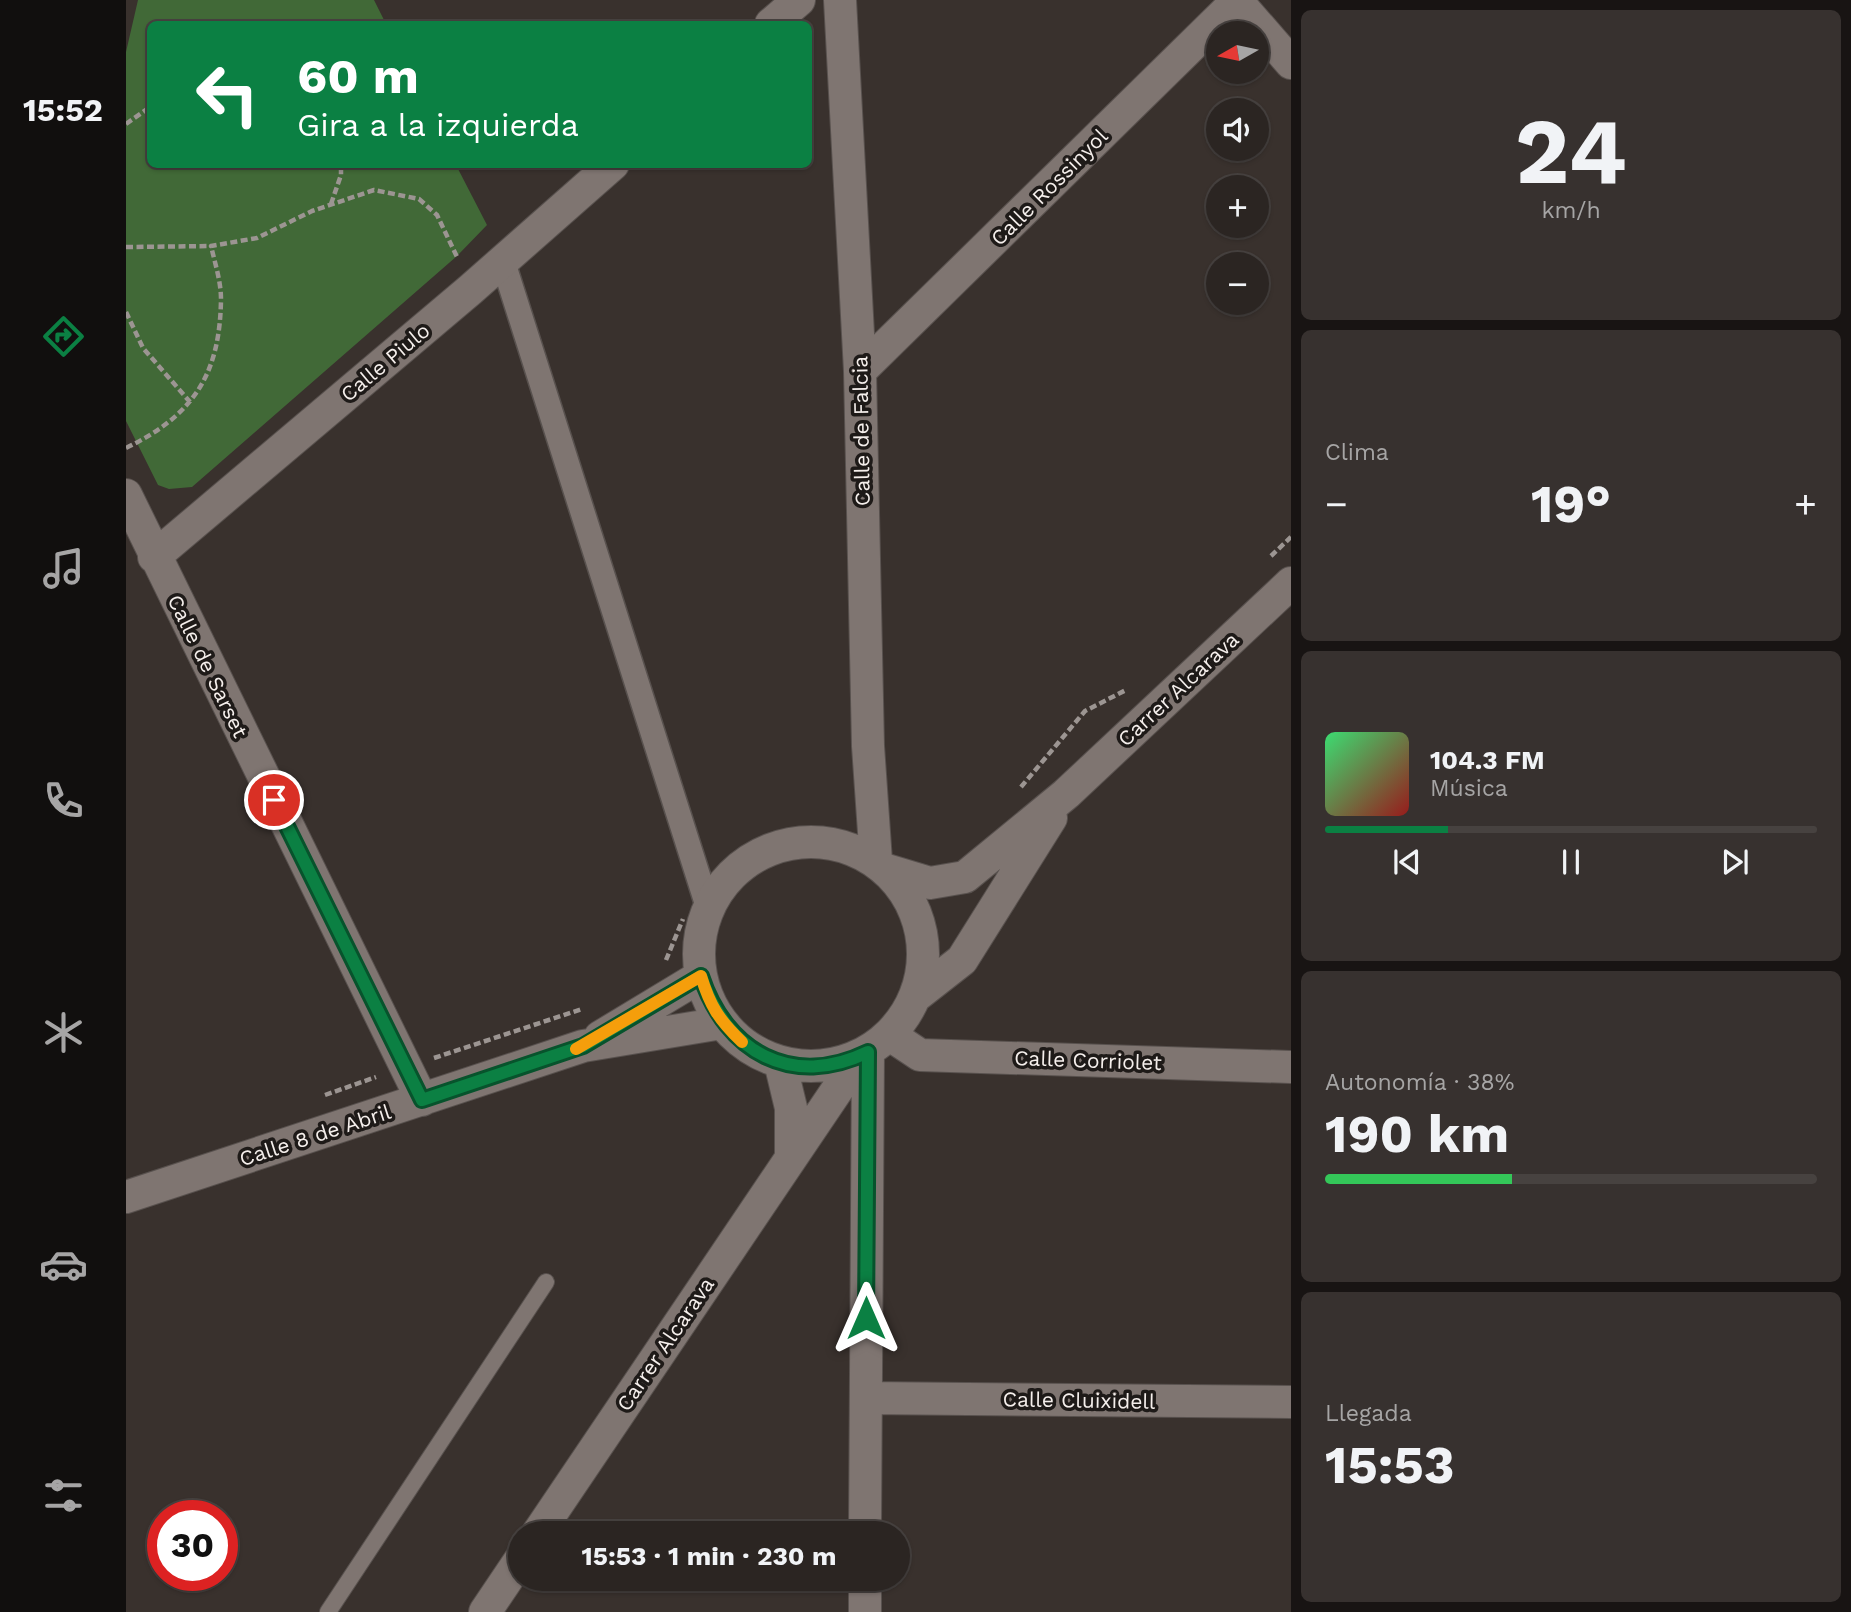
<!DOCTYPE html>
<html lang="es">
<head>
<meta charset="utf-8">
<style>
  :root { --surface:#2b2522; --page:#37312f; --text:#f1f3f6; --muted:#a6a5a5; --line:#474240; --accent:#0b8043 }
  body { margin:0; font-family:"Work Sans",sans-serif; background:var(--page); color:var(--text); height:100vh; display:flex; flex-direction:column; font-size:26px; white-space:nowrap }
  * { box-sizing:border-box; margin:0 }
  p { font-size:23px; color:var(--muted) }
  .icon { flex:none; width:38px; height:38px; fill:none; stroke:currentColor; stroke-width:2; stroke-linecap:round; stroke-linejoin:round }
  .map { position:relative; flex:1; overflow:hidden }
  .side { display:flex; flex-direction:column; gap:10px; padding:10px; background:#181413; width:560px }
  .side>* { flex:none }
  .top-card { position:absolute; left:21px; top:21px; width:665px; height:147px; border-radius:10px; box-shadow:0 2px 5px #0004,0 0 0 2px var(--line); background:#0b8043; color:#fff; overflow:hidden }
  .needle { width:46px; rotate:261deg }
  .controls { position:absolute; left:1080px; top:21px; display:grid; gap:14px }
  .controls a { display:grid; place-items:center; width:63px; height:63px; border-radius:50%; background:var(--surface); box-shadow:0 2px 5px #0004,0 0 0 2px var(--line); font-size:35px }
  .speed { position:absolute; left:21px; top:1500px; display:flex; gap:14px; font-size:35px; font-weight:700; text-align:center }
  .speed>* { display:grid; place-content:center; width:91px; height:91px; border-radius:50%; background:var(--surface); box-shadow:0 2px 5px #0004,0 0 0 2px var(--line); line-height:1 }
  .speed .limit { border:10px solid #d22; background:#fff; color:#111 }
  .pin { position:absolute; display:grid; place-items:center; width:60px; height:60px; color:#fff; margin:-30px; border:4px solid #fff; border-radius:50%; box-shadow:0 2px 7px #0007 }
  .me { position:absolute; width:77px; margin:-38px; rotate:0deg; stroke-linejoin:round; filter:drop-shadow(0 0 5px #0008) }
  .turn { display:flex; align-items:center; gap:24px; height:147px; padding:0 35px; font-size:32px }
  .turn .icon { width:91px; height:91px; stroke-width:2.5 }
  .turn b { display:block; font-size:49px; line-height:60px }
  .big { font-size:52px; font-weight:700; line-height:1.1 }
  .side .card { flex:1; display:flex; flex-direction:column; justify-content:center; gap:10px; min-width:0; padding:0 24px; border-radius:10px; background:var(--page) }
  .side .dial { align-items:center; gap:0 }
  .dial b { font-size:91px; line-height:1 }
  .song { display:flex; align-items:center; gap:21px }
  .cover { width:84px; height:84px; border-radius:10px; background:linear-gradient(135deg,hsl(140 70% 55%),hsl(0 70% 35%)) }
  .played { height:7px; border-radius:4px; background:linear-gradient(90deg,var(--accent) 25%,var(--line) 25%) }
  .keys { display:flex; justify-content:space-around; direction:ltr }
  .heat { display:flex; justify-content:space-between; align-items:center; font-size:38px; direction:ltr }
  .charge { height:10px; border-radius:5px; background:linear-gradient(90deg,#34c759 38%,var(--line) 0) }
  .trip { position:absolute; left:382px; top:1521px; width:402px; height:70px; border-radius:35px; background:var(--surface); box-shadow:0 2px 5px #0004,0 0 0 2px var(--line); font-weight:700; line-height:70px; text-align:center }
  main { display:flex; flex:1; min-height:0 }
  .menu { display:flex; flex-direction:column; width:126px; justify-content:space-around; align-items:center; background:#110f0e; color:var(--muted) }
  .menu .icon { width:49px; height:49px }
  .menu .active { color:var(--accent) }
  .menu b { font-size:32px; color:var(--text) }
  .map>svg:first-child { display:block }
</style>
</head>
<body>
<main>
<nav class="menu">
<b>15:52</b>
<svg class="icon active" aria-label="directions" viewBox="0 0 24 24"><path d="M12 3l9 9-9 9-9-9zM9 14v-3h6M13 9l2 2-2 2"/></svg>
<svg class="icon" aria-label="music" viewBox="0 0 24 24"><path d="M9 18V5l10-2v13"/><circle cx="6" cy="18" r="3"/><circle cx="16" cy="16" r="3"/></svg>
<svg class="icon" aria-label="phone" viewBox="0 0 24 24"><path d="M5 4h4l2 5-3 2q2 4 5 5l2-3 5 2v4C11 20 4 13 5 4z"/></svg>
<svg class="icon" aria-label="climate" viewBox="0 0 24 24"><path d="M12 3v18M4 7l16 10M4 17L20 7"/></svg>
<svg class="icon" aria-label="car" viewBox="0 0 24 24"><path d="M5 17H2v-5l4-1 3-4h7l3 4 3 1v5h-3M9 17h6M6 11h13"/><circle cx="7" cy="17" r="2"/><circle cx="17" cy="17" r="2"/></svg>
<svg class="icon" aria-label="filters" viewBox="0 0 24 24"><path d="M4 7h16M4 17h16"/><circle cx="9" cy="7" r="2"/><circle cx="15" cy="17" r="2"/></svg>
</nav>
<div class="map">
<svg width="1165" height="1612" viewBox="0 0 1165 1612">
  <rect width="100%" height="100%" fill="#39312d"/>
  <path fill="#416937" d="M12,0H248L260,24H24V164L330,165L361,225L331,256L66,487L43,489L32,485L0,421V52Z"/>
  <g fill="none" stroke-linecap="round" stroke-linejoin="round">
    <g stroke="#58514e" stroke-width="18">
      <path id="service" d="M202,1612L420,1282"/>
    </g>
    <g stroke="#58514e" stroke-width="27">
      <path id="pedestrian" d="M377,262L582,907"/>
    </g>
    <g stroke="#58514e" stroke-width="34">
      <path id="minor" d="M714,0L734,371L742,746L750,861
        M1110,0L1165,63
        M645,24L673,0
        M734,371L1111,1
        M0,495L296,1100
        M28,557L344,290L487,164
        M573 954a112 112 0 1 1 224 0a112 112 0 1 1-224 0Z
        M761,870L804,883L839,877L940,794L1165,583
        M790,996L836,960L925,818
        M764,1035L794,1055L1165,1067
        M474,1037L575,976
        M654,1062L665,1108V1155
        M0,1197L457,1046L596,1023
        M740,1398L1165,1402
        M412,1533L734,1056
        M739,1533L742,1052
        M359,1612L394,1560
        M739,1612V1578"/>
    </g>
    <path stroke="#9c9592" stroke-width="4.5" stroke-dasharray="7 3.5" stroke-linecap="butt" d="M0,124L24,107
      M205,204L215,175V164
      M0,247L85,246
      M0,312L17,348L64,402
      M0,448C68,415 94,374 95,299C95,282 89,263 85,246L131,238L186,211L248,190L293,199L311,215L332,259
      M1145,556L1165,537
      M895,787L959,711L1000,690
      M540,960L557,919
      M308,1058L456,1009
      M199,1095L250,1077"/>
    <use href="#service" stroke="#7f7571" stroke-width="16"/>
    <use href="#pedestrian" stroke="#7f7571" stroke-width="24"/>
    <use href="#minor" stroke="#7f7571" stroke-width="32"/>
  </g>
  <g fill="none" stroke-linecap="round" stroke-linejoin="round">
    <g stroke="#07532c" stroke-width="18">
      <path id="route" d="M148,800L296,1100L457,1046L575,976C600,1052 666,1089 742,1052L740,1318"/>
    </g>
    <use href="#route" stroke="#0b8043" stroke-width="12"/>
    <path stroke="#f59e0b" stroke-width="12" d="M450,1049L575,976C584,1006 593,1020 616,1042"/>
  </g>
  <g text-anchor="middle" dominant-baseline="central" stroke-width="7" stroke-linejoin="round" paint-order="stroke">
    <g font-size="21" fill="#f5efec" stroke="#1e1a18">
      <text transform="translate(923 187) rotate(-45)">Calle Rossinyol</text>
      <text transform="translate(259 362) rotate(-40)">Calle Piulo</text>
      <text transform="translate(735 431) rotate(-91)">Calle de Falcia</text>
      <text transform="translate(82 666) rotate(64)">Calle de Sarset</text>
      <text transform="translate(1052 689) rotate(-43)">Carrer Alcarava</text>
      <text transform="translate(962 1060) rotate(2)">Calle Corriolet</text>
      <text transform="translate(189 1135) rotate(-18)">Calle 8 de Abril</text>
      <text transform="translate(539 1344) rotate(-56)">Carrer Alcarava</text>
      <text transform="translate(953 1400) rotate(1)">Calle Cluixidell</text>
    </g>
  </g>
</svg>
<div class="controls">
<a><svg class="needle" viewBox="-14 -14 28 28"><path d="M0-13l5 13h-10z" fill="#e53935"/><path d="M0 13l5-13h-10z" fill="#a6a5a5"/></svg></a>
<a><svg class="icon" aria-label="sound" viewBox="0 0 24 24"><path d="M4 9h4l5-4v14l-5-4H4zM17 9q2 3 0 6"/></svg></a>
<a>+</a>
<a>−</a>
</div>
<div class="speed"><div class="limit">30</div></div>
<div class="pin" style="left:148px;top:800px;background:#d93025"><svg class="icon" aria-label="arrive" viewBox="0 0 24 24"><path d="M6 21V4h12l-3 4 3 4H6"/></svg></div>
<svg class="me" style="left:740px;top:1318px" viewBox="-20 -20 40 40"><path d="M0-17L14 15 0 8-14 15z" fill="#0b8043" stroke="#fff" stroke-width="4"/></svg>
<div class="trip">15:53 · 1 min · 230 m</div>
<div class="top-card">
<div class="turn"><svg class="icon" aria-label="left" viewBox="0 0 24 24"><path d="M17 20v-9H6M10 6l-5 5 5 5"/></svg><div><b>60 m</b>Gira a la izquierda</div></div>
</div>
</div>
<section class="side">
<div class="card dial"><b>24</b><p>km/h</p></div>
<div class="card"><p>Clima</p>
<div class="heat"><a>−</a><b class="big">19°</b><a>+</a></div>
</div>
<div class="card">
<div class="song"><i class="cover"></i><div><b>104.3 FM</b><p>Música</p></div></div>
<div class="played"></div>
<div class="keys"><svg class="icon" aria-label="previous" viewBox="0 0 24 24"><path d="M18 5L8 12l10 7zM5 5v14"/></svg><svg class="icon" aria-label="pause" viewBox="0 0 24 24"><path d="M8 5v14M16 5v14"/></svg><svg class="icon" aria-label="next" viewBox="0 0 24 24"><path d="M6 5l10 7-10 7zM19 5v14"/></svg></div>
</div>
<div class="card"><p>Autonomía · 38%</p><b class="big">190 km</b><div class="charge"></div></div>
<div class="card"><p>Llegada</p><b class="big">15:53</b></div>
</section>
</main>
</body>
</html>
